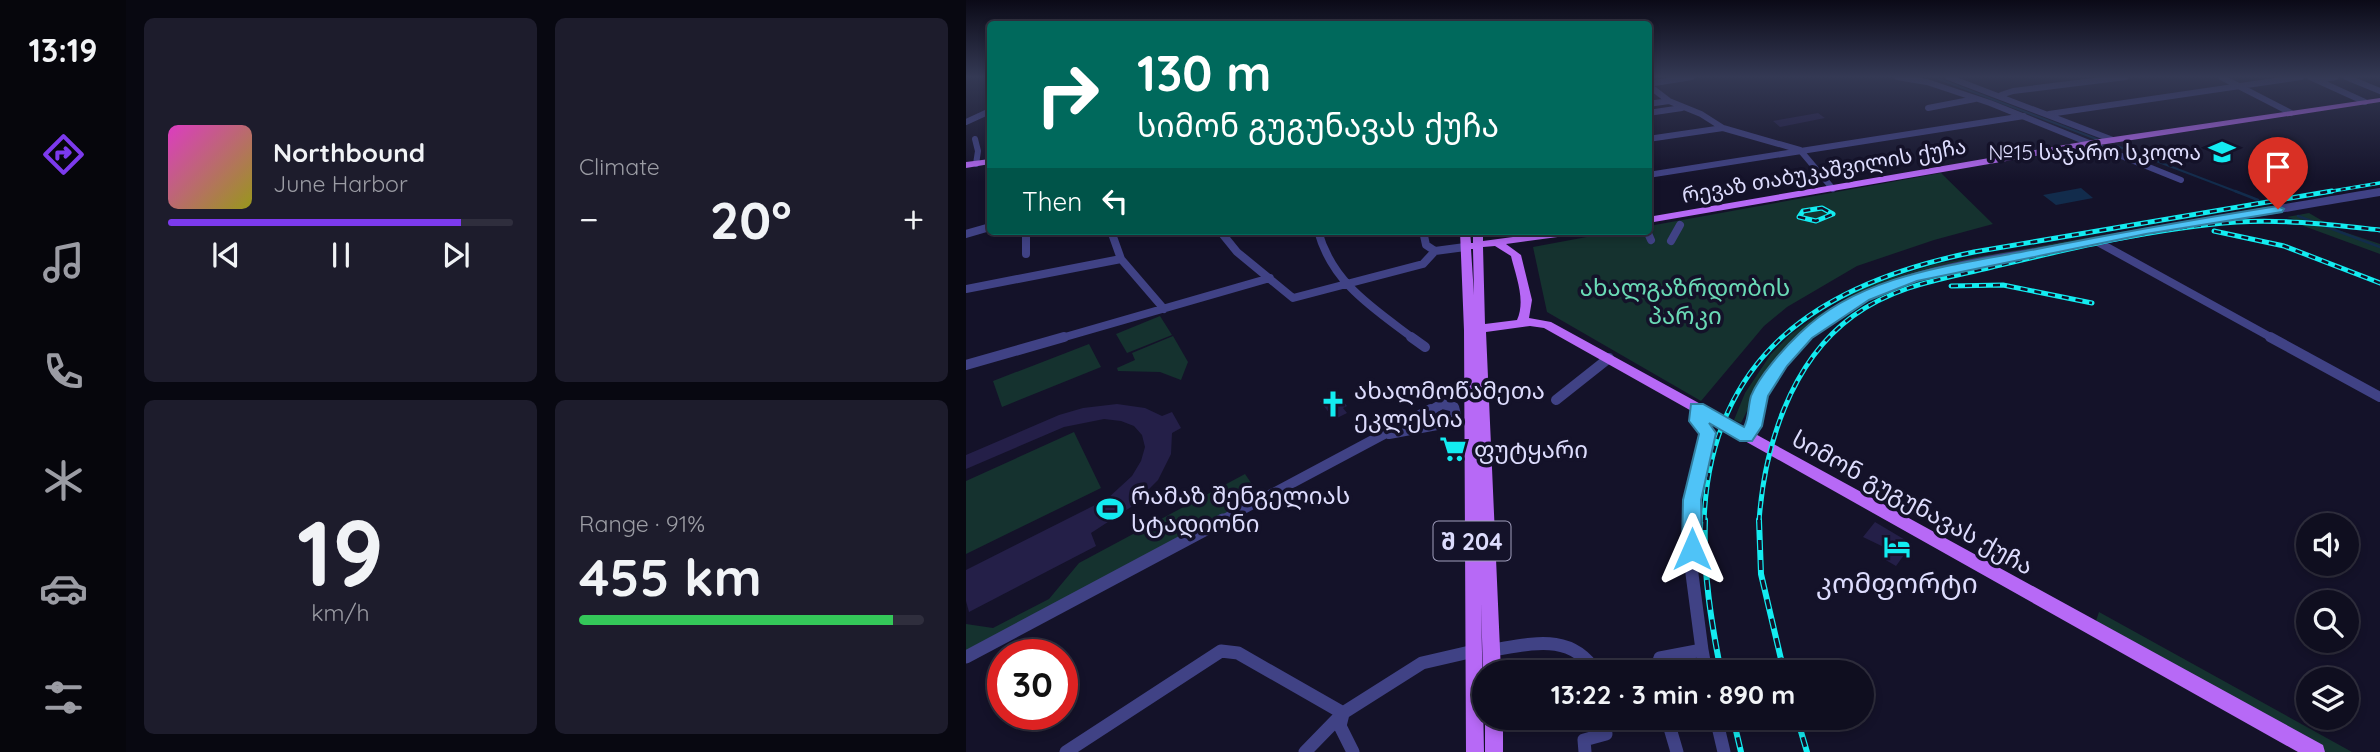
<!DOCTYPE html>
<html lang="en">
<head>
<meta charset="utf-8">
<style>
  :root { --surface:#0f0e1f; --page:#1d1c2c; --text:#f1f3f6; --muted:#9b9ca4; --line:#2f2e3d; --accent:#7c3aed }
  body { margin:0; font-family:Quicksand,"Noto Sans Georgian",sans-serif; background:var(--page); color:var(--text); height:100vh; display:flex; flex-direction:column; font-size:26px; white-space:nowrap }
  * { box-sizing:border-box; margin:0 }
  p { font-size:23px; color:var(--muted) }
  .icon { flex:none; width:38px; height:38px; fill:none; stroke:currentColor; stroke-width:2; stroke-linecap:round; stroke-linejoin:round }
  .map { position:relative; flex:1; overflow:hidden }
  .panel { display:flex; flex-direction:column; gap:18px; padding:18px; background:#080811; width:840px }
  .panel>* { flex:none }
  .guide { position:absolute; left:21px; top:21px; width:665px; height:214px; border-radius:7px; box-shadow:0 4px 10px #0003,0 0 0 2px var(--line); background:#00695c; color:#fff; overflow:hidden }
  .buttons { position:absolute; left:1330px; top:513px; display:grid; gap:14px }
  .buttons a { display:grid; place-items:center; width:63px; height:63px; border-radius:50%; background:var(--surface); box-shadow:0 4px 10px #0003,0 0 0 2px var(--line); font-size:35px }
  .speed { position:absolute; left:21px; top:639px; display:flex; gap:14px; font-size:35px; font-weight:700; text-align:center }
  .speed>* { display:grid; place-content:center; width:91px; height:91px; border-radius:50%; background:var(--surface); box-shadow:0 4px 10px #0003,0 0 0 2px var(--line); line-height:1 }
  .speed .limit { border:10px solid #d22; background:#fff; color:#111 }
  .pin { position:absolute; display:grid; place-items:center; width:60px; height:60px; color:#fff; margin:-72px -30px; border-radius:50% 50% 50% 0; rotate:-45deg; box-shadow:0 0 7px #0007 }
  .pin .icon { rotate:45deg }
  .me { position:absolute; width:77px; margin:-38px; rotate:0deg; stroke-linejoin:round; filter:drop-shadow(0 0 5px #0008) }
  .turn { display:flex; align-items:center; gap:24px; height:147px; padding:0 35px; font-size:32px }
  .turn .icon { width:91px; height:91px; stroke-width:2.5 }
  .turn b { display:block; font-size:49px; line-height:60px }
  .then { display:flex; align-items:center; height:66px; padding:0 35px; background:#0003; gap:14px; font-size:26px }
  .big { font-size:52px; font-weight:700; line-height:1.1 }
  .panel .tile { flex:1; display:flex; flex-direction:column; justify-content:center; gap:10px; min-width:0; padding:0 24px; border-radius:10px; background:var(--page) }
  .panel .dial { align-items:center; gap:0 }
  .dial b { font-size:91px; line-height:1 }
  .song { display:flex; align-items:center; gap:21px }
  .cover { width:84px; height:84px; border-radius:10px; background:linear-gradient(135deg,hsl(310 70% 55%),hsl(60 70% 35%)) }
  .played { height:7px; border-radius:4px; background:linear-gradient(90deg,var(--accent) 85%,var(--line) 85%) }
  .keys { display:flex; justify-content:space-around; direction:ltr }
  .heat { display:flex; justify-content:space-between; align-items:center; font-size:38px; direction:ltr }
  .charge { height:10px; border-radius:5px; background:linear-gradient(90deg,#34c759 91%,var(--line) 0) }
  .panel .tiles { flex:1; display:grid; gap:18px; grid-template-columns:repeat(2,1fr) }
  .trip { position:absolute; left:506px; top:660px; width:402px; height:70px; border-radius:35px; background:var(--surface); box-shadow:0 4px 10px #0003,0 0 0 2px var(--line); font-weight:700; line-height:70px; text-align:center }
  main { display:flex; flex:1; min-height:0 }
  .dock { display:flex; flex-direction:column; width:126px; justify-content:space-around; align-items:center; background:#06060c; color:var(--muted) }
  .dock .icon { width:49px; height:49px }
  .dock .on { color:var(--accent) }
  .dock b { font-size:32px; color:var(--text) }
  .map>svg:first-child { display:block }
</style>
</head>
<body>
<main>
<nav class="dock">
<b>13:19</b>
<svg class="icon on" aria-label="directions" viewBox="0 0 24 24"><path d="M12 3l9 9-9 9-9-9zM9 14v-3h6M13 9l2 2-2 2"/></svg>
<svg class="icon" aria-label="music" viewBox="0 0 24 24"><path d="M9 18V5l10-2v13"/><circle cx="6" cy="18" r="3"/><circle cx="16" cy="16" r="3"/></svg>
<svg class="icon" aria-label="phone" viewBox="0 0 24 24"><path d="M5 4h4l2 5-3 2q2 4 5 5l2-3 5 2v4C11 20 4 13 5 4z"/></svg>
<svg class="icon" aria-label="climate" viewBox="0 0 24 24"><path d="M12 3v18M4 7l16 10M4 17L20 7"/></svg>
<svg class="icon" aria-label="car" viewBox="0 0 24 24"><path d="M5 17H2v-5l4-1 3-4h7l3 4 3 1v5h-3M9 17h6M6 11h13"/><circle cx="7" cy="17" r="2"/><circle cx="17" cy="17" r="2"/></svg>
<svg class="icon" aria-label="filters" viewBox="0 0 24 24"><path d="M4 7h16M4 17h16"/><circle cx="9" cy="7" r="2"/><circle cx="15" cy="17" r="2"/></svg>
</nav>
<section class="panel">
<div class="tiles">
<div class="tile">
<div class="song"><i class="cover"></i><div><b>Northbound</b><p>June Harbor</p></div></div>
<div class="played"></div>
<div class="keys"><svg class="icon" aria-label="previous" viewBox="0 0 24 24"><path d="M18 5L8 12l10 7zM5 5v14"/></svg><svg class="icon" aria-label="pause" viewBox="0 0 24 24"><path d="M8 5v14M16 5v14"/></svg><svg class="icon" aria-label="next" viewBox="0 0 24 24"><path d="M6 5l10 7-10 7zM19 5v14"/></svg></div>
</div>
<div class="tile"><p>Climate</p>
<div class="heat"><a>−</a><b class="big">20°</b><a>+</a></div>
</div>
<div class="tile dial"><b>19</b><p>km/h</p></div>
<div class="tile"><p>Range · 91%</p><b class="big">455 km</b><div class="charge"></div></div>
</div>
</section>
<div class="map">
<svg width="1414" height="752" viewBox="0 0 1414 752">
  <rect width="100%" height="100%" fill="#141229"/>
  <path fill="#15322f" d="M975,173L1027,224L968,240L891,266L821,307L798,326L735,401L581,312L567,247L653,231H682L683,226Z
    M1302,206L1307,208L945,275L857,317L831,337L801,371L775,423L768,420L779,393L805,354L825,334L849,317L902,285L970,264Z
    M1343,213L1372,230L1414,244V254L1335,225L1333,221L1321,217Z
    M194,316L206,335L161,353L150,334Z
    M207,336L222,362L215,380L194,372L152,371L151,368L169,360L166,353Z
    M123,344L135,367L36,407L27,381Z
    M108,432L135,488L0,554V481Z
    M279,474L294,496L0,657V624L27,628L83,599L113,563Z
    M1133,612L1386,752H1360L1129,624Z"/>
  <path fill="#122c4c" d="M1115,188L1127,198L1090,205L1077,195Z"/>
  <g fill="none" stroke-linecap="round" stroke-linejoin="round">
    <path stroke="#122c4c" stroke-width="2" d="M968,77L1133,140
      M1151,146L1274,193"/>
    <path stroke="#122c4c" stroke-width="2.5" d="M1269,191L1292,200
      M1332,216L1414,247"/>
  </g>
  <path fill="#241f48" d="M852,113L859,118L814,127L807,121Z
    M371,393L381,406L377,408L381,413L371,418L367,413L364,414L354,401Z
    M151,404L179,408L196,416L206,412L215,428L206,433L205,454L192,480L165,507L125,533L130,546L3,612L0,601V570L141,499L166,476L175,461L179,447L176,435L168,426L155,421L138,419L98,427L0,469V455L93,415L117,408Z
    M909,522L946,544L930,566L918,559L924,550L897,537Z"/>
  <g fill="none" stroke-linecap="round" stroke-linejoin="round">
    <path stroke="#404285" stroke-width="6" d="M931,77L961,82L1024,103L1215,180
      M982,77L1147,140
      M1255,77L1325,113
      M1344,77L1399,102
      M1380,77L1414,91
      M1352,80L1370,77
      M682,84L726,77
      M682,85L703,101L735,114L757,128L834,150L867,189
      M1035,95L1047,91L1160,77
      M682,104L703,101
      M962,108L1009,99
      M682,113L716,108
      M1083,114L1335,77
      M0,122L24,111
      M9,139L12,151L10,164
      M682,139L757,128
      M682,175L1058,116
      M1408,193L1414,192"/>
    <path stroke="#404285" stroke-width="8" d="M60,231V254
      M145,231L155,259L198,309
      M254,231L271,252L327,298L457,264L469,251
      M352,231C366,283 407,308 448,339
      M457,231L460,245L469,251
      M681,231L685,240
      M0,234L24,227
      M705,241L714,225
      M1130,241L1308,339
      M469,251L499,247
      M0,289L155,259
      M92,339L304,278
      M836,339C908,268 1021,262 1115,244C1214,225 1314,209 1414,192"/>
    <path stroke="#404285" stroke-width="10" d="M445,337L459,347
      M1304,337L1414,397
      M0,365L98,337
      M590,400L643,358
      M476,404L488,407L490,415L482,422L467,423L462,419V412Z
      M423,434L471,425
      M780,436C788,425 788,412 792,399C800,375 820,354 838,337
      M253,522L465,409
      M726,522V500L742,433L731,420V409"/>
    <path stroke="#404285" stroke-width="13" d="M526,650C566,644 605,632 630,672
      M736,650L740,672
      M0,657L257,520
      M689,672L694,658L736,650L726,574V520
      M377,714L374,726L387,752
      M701,718L711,752
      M750,718L758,752
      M100,752L255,651L272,653L377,713L456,663L508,651
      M339,752L377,713
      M619,752L618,740L640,734L637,718"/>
    <path fill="#b769f6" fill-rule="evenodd" d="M1414,98V102L1127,146L682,223V217L1127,140Z
      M24,159V164L0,168V162Z
      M494,231H504L505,243H507V231H517V241L593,231H619L614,234L540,244L555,255L566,300L563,318L585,322L1357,745L1359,752H1332L578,328L564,326L520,332L535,672H517L515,603L518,752H500L498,330ZM529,246L545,256C550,277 560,300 551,320L519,324L517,247ZM505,249H507L508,295Z
      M519,718H537V752H519Z"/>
    <g stroke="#13ecf1" stroke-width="3.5">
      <path id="rail-far2" d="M1355,193L1414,183"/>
    </g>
    <g stroke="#13ecf1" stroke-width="5">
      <path id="rail-far1" d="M856,208L867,214L850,221L833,217L837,211Z
        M1248,231L1318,246L1414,283
        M985,286L1037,285L1126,303
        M738,522C744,353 856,283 1008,252L1366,191
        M793,522C798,448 824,362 887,316C930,285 977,279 1026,267C1106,248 1189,228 1271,222C1319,219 1367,225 1414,230"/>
    </g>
    <g stroke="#13ecf1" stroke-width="6">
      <path id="rail" d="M739,520C737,572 745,621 755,672
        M793,520L795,574L818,672
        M767,718L775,752
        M831,718L841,752"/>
    </g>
    <use href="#rail-far2" stroke="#141229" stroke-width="2" stroke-dasharray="5" stroke-linecap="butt"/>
    <use href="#rail-far1" stroke="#141229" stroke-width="2.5" stroke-dasharray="7" stroke-linecap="butt"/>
    <use href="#rail" stroke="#141229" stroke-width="3.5" stroke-dasharray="10" stroke-linecap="butt"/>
  </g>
  <linearGradient id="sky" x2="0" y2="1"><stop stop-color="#0b0a17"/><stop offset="0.42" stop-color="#343954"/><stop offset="1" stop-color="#343954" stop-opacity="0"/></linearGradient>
  <rect width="1414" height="182" fill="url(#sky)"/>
  <path fill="#4fc3f7" stroke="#337fa1" stroke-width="2" d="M1312,206L1318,209L1316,212L1180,234L951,281L903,300L846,338L821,366L802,396L796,426L786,441H774L743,423L750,433L735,500L736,549L733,555L726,558L719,555L716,549L717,500L733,434L723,421L725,404H737L778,427C783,418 782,406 785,396C793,376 818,348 834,333C896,273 990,265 1071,249C1151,233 1231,219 1312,206Z"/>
  <defs>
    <g id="school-bare" transform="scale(2.1)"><path d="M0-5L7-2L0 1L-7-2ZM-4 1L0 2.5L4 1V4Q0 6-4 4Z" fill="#13ecf1" stroke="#141229" stroke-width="2.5" paint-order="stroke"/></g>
    <g id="church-bare" transform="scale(2.1)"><path d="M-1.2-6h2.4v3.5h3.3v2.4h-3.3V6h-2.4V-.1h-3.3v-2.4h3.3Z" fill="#13ecf1" stroke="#141229" stroke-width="2.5" paint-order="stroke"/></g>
    <g id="supermarket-bare" transform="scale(2.1)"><path d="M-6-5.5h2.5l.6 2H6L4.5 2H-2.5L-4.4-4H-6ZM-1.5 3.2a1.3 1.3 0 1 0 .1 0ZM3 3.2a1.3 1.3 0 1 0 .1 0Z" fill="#13ecf1" stroke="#141229" stroke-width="2.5" paint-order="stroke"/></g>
    <g id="stadium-bare" transform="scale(2.1)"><path d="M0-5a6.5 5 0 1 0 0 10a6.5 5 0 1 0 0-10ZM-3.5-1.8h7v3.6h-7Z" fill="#13ecf1" stroke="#141229" stroke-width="2.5" paint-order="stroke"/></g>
    <g id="hotel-bare" transform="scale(2.1)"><path d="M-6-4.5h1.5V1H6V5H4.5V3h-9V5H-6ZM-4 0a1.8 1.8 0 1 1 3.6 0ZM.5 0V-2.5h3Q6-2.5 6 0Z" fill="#13ecf1" stroke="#141229" stroke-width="2.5" paint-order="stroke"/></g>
  </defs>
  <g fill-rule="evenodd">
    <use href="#school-bare" x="1256" y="152"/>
    <use href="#church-bare" x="367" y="404"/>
    <use href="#supermarket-bare" x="487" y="449"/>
    <use href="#stadium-bare" x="144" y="509"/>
    <use href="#hotel-bare" x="931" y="547"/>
  </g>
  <g text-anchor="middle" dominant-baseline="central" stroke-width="7" stroke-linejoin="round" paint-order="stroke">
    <g font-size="21" fill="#dddcfd" stroke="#141229" text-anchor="end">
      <text x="1235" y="152">№15 საჯარო სკოლა</text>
    </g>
    <g font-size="21" fill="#dddcfd" stroke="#141229">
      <text transform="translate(858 170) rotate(-10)">რევაზ თაბუკაშვილის ქუჩა</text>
    </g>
    <rect fill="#141229" stroke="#a19fbd" stroke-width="2" x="467.5" y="521.5" width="77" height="39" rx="5"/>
    <g font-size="23" font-weight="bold" fill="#dddcfd">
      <text x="506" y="541">შ 204</text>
    </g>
    <g font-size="24" fill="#6adab6" stroke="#141229">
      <text x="719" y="287">ახალგაზრდობის<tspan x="719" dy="28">პარკი</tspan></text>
    </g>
    <g font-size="24" fill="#dddcfd" stroke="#141229" text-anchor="start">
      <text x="388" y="390">ახალმოწამეთა<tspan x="388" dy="28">ეკლესია</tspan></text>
      <text x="508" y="449">ფუტყარი</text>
      <text x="165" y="495">რამაზ შენგელიას<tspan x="165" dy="28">სტადიონი</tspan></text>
    </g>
    <g font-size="24" fill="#dddcfd" stroke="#141229">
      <text transform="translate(947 502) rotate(29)">სიმონ გუგუნავას ქუჩა</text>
    </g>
    <g font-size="28" fill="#dddcfd" stroke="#141229">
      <text x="931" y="582">კომფორტი</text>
    </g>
  </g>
</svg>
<div class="buttons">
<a><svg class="icon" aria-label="sound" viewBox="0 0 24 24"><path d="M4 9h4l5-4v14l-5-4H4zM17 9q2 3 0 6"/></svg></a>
<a><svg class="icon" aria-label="search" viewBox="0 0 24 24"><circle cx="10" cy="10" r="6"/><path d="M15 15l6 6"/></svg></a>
<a><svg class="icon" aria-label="layers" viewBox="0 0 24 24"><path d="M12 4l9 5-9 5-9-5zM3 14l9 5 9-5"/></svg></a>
</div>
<div class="speed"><div class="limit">30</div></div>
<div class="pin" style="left:1312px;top:209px;background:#d93025"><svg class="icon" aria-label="arrive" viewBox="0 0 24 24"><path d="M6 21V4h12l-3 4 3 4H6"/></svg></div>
<svg class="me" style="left:726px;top:549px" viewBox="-20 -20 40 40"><path d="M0-17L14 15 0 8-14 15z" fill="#4fc3f7" stroke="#fff" stroke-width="4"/></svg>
<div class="trip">13:22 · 3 min · 890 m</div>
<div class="guide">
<div class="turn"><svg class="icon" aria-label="right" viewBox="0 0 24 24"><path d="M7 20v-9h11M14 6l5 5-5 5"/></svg><div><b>130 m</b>სიმონ გუგუნავას ქუჩა</div></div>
<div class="then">Then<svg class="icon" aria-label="left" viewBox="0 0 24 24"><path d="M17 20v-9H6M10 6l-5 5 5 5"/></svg></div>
</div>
</div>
</main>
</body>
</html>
